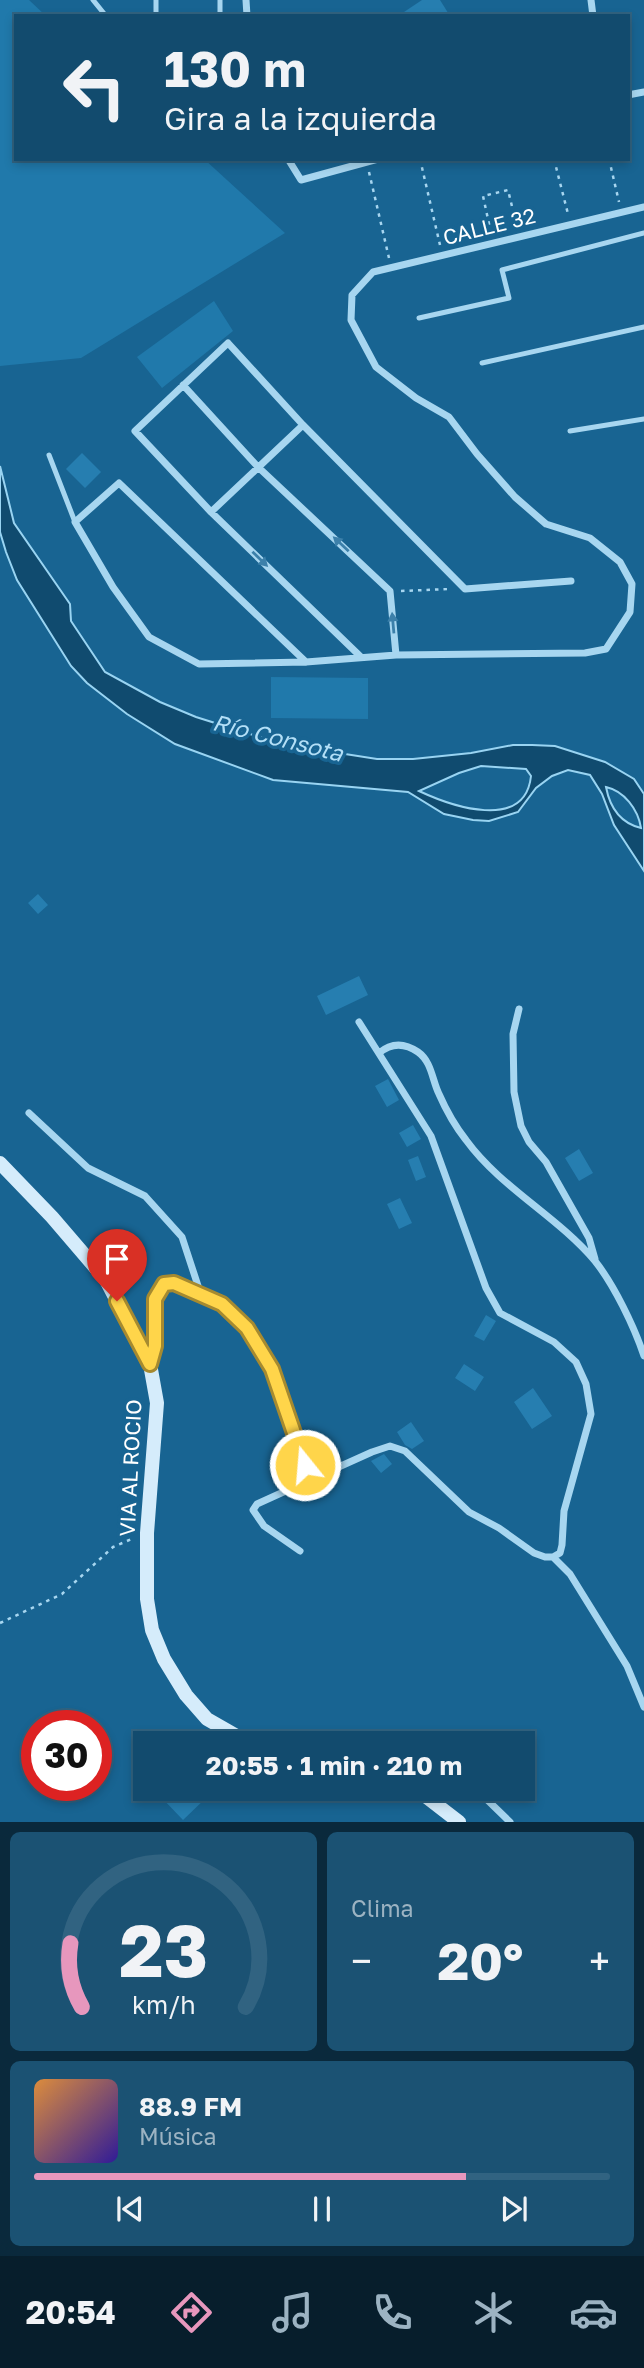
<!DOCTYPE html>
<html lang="es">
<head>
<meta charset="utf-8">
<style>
  :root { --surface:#124b6e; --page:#1b5273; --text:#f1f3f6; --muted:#9cb3c2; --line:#316381; --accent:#e797bd }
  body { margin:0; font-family:"Golos Text",sans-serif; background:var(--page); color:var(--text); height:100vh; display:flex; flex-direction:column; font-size:26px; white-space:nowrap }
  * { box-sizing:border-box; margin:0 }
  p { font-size:23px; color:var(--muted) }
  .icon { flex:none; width:38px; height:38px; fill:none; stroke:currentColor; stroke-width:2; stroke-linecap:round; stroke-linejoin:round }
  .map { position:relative; height:1822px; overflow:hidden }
  .sheet { display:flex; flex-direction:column; gap:10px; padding:10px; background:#0a293c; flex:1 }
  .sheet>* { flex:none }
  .banner { position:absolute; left:14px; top:14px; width:616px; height:147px; border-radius:0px; box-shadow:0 4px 10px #0003,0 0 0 2px var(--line); background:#124b6e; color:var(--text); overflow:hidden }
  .speed { position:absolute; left:21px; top:1710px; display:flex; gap:14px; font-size:35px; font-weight:700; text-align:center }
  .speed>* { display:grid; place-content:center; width:91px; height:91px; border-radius:50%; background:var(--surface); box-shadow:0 4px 10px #0003,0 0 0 2px var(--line); line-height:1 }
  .speed .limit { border:10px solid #d22; background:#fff; color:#111 }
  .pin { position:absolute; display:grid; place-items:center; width:60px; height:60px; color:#fff; margin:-72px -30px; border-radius:50% 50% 50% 0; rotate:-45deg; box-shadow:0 0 7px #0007 }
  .pin .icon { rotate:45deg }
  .me { position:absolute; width:77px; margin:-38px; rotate:343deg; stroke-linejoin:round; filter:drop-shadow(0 0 5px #0008) }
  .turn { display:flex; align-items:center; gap:24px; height:147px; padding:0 35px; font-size:32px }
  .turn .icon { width:91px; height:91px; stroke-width:2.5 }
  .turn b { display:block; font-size:49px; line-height:60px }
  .big { font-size:52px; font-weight:700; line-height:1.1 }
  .sheet .card { flex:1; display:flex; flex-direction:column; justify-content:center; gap:10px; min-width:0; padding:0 24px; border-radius:10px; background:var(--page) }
  .sheet .dial { align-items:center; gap:0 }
  .dial svg { height:182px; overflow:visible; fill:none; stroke:var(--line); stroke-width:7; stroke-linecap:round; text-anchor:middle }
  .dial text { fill:var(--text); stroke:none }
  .song { display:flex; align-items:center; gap:21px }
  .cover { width:84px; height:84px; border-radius:10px; background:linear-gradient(135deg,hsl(30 70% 55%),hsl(250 70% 35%)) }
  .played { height:7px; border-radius:4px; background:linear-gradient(90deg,var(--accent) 75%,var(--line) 75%) }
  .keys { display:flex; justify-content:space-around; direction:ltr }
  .heat { display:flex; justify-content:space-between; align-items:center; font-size:38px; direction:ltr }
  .sheet .tiles { flex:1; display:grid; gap:10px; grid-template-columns:1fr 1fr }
  .card:last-child { grid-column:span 2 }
  .trip { position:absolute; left:133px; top:1731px; width:402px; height:70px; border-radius:0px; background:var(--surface); box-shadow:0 4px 10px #0003,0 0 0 2px var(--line); font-weight:700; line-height:70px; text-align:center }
  .tabs { display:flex; height:112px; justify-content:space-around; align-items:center; background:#071e2c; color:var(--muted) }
  .tabs .icon { width:49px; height:49px }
  .tabs .active { color:var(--accent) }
  .tabs b { font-size:32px; color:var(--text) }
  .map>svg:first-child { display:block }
</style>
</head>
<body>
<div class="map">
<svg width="644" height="1822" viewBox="0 0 644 1822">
  <rect width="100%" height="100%" fill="#186492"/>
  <path fill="#2079ab" d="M0,0H29L46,16H16V159H204L285,233L81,358L0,366Z
    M214,301L233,331L162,388L137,357Z
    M271,677L368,678V719L271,718Z"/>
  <path fill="#104b6f" stroke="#99d4f2" stroke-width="2" fill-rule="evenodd" d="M0,466L14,523L70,604L71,621L105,672L160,702L196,717L266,739L294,746L377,759H413L471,753L513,745H532L555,746L605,762L634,779L644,794V871L614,825L602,794L590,775L568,770L552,776L536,788L518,812L489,821L473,820L444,814L408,792L273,780L175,744L127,714L87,683L71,666L17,580L6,552L0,532ZM481,766L526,769L531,776C525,832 451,806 419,791L459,773ZM606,787C624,791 638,809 641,828C620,823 610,808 606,787Z"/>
  <path fill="#267eb0" d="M422,0H440L450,16H398Z
    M82,453L101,472L85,488L66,469Z
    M38,894L48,905L38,914L28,903Z
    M359,976L368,995L326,1015L317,996Z
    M388,1079L399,1100L387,1107L375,1086Z
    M413,1125L421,1139L407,1147L399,1133Z
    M579,1149L593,1173L579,1181L565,1158Z
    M418,1156L426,1177L416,1181L408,1160Z
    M400,1198L412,1223L399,1229L387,1204Z
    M486,1315L496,1321L484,1341L474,1336Z
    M464,1364L484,1377L475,1391L455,1378Z
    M533,1388L552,1416L532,1429L514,1402Z
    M411,1422L424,1441L412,1449L405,1445L397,1432Z
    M384,1454L392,1464L381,1473L371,1461Z
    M167,1788H199L207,1797L183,1820L160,1796Z"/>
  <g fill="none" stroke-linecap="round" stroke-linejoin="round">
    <path stroke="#a7d6f0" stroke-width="2.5" stroke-dasharray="3.5 5" stroke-linecap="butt" d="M420,159L440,245
      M554,159L568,214
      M609,159L619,202
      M369,172L389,258
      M491,233L483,196L508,190L517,227
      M401,591L450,589
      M0,1623L62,1594L113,1547L134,1538"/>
    <path stroke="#a7d6f0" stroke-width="5" d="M93,0L106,16
      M156,0V16
      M220,0V16
      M419,318L509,298L502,270L644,233
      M482,363L644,327
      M570,431L644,419
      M49,455L75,522"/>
    <path stroke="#a7d6f0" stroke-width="7" d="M246,0L247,16
      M591,0L593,16
      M628,95L644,92
      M288,159L301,180L378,159
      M183,385L258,467L390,591L396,655
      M211,512L303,425
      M361,657L211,512L135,431L228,343L303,425L465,589L571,581
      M306,662L119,483L75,522L113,587L149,637L199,664L306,662L396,655L585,653L606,649L630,612L632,584L620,562L590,538L546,524L515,497L477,454L449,417L416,398L376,367L351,320L352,295L373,272L644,207
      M519,1009L513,1034L514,1092L521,1126L529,1142L546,1162L589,1238L595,1259
      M379,1053C392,1042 405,1043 418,1052C432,1062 432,1080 439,1094C446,1110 455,1126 466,1140C501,1188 557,1216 595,1261C614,1285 634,1326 644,1356
      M29,1113L88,1168L145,1196L182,1237L201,1295
      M150,1363L154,1346L155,1299L164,1284L174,1283L222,1304L247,1328L272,1369L305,1466L312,1479L372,1452L390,1446L405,1451L469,1512L499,1528L534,1553L545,1557H553L560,1553L562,1545L564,1511L591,1414L586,1384L576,1362L554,1342L500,1313L486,1288L431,1136L359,1022
      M300,1551L264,1526L253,1510L257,1504L312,1479
      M553,1557L570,1574L627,1666L644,1707
      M436,1738L440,1743
      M475,1788L510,1822"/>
    <path stroke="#d5ecfb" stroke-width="14" d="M0,1163L52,1217L106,1280L150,1364L157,1403L147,1533V1599L152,1630L164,1659L186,1695L207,1719L249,1743
      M412,1788L424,1795L459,1822"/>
  </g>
  <defs><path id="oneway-solid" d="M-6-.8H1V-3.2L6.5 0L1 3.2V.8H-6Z" transform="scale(1.75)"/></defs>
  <g fill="#3c80aa">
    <use href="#oneway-solid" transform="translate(341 544) rotate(-137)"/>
    <use href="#oneway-solid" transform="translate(260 559) rotate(44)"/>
    <use href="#oneway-solid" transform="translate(393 623) rotate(-95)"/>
  </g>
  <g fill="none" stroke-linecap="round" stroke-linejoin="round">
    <g stroke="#a68a30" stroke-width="18">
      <path id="route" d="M117,1301L150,1364L155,1346V1299L164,1284L174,1283L222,1304L247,1328L272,1369L305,1465"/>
    </g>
    <use href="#route" stroke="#ffd54a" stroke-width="12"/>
  </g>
  <g text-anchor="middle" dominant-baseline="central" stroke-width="7" stroke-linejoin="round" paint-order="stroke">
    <g font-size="21" fill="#fff" stroke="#186492">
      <text transform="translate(489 226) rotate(-14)">CALLE 32</text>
      <text transform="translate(130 1468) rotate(-87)">VIA AL ROCIO</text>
    </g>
    <g font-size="23" font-style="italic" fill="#b3dff7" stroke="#186492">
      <text transform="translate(278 737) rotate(14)">Río Consota</text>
    </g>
  </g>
</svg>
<div class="speed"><div class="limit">30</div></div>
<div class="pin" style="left:117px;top:1301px;background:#d93025"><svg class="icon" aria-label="arrive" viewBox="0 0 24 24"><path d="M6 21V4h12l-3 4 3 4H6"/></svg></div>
<svg class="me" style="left:305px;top:1465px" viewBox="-20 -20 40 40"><circle r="17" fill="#ffd54a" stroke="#fff" stroke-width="3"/><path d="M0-11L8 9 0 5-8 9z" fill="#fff"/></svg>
<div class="trip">20:55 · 1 min · 210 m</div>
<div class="banner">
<div class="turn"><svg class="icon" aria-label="left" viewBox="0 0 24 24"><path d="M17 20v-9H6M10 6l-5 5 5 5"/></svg><div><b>130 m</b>Gira a la izquierda</div></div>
</div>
</div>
<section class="sheet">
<div class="tiles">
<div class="card dial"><svg viewBox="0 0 100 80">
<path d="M14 69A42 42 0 1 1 86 69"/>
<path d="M14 69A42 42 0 0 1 9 41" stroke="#e797bd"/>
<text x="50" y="56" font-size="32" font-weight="700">23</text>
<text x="50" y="72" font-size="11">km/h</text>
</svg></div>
<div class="card"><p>Clima</p>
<div class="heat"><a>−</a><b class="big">20°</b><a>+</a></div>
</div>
<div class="card">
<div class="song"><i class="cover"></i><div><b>88.9 FM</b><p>Música</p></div></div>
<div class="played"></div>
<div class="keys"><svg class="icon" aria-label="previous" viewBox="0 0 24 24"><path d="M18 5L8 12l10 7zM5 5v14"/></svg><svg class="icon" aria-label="pause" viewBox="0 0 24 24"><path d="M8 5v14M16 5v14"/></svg><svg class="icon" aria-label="next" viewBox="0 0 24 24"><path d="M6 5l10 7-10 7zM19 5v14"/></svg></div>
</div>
</div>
</section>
<nav class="tabs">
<b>20:54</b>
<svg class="icon active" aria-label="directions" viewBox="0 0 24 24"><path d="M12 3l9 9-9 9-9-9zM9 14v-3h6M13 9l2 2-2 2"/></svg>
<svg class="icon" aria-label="music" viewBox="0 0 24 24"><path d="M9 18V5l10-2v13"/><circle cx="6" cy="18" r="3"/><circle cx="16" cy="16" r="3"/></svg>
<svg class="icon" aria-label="phone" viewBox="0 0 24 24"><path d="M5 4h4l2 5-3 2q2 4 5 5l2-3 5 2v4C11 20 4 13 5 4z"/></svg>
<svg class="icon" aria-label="climate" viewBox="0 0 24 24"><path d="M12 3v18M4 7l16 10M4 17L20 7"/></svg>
<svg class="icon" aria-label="car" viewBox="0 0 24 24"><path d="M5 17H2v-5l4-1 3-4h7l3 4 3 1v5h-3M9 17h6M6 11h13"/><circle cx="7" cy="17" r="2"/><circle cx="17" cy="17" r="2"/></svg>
</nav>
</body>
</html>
